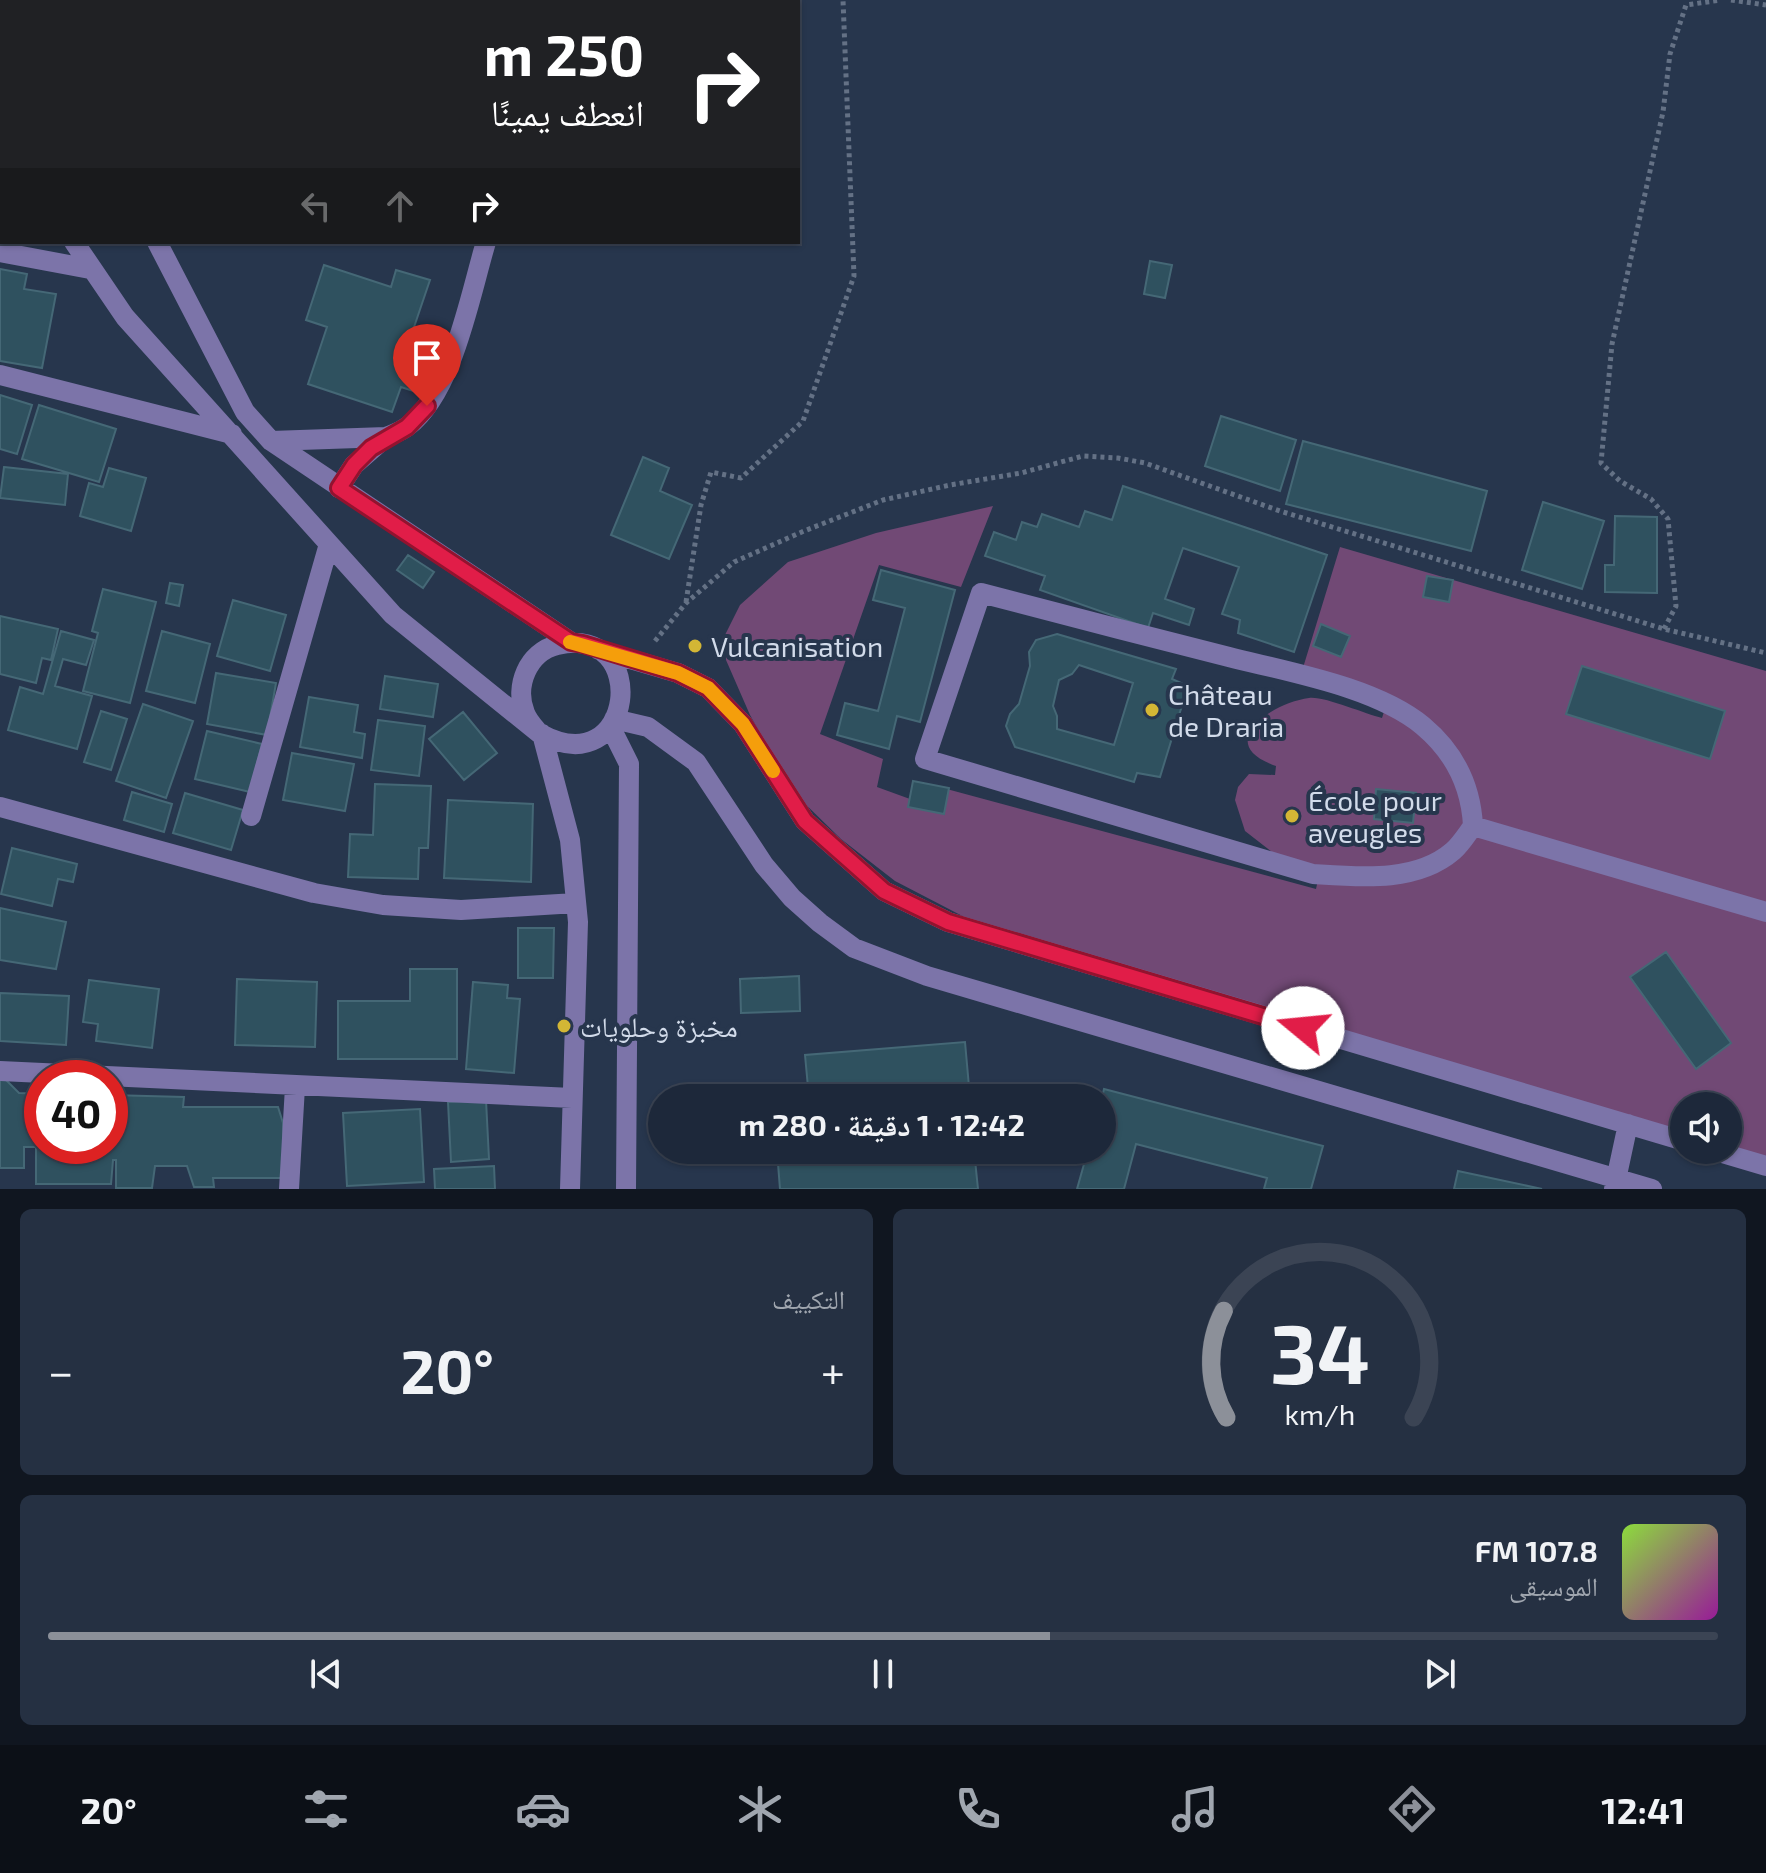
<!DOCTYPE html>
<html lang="ar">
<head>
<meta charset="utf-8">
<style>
  :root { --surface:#1d283a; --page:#253042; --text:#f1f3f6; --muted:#a0a6af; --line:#3b4454; --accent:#8c9099 }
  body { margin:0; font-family:"Exo 2","Noto Naskh Arabic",sans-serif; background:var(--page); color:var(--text); direction:rtl; height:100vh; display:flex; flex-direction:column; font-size:30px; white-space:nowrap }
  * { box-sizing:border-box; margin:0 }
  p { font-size:26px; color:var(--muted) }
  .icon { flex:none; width:44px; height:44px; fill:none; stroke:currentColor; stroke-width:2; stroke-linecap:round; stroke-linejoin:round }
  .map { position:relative; height:1189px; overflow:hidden; direction:ltr }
  .sheet { display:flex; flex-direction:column; gap:20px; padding:20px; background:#101620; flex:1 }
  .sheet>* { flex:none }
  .guide { position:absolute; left:0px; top:0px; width:800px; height:244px; box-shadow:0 2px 6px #0004,0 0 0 2px var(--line); direction:rtl; background:#202124; color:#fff; overflow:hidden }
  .buttons { position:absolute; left:1670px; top:1092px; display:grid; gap:16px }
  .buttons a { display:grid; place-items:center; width:72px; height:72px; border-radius:50%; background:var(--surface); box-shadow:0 2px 6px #0004,0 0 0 2px var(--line); font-size:40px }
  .speed { position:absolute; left:24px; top:1060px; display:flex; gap:16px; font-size:40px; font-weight:700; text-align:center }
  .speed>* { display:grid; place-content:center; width:104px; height:104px; border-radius:50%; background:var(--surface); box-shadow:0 2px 6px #0004,0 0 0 2px var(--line); line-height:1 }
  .speed .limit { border:12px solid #d22; background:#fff; color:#111 }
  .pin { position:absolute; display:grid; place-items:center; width:68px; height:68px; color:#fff; margin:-82px -34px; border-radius:50% 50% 50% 0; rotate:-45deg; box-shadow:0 0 8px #0007 }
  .pin .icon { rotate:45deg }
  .me { position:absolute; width:88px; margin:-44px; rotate:287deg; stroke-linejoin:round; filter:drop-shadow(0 0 6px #0008) }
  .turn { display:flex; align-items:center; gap:28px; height:168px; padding:0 24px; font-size:36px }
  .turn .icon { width:104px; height:104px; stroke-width:2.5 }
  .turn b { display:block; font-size:56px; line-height:68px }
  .lanes { display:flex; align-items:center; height:76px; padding:0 24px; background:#0003; justify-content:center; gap:40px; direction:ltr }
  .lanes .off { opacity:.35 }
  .big { font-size:60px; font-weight:700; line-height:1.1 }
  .sheet .widget { flex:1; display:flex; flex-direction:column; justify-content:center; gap:12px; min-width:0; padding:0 28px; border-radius:12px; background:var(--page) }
  .sheet .dial { align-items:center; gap:0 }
  .dial svg { height:208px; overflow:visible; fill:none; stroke:var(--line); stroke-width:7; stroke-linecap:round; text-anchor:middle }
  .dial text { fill:var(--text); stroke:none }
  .song { display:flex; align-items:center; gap:24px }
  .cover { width:96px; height:96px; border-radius:12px; background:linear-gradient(135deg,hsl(90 70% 55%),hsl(300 70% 35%)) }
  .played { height:8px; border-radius:4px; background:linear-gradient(90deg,var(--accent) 60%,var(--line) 60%) }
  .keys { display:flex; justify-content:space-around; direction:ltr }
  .heat { display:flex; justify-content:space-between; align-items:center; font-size:44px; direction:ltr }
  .sheet .tiles { flex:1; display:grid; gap:20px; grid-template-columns:1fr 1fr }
  .widget:last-child { grid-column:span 2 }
  .trip { position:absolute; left:648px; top:1084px; width:468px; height:80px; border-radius:40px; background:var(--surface); box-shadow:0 2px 6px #0004,0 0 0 2px var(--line); font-weight:700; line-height:80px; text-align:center; direction:rtl }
  .tab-bar { display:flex; height:128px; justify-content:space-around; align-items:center; background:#0c1017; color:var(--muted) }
  .tab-bar .icon { width:56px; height:56px }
  .tab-bar .current { color:var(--accent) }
  .tab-bar b { font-size:36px; color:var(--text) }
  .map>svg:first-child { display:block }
</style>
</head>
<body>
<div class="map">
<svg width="1766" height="1189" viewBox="0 0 1766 1189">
  <rect width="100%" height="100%" fill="#27364d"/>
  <path fill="#714975" d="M993,506L961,587L879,565L820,734L883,759L877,787L932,807L943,788L1316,889L1321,866L1281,859L1245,831L1235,800L1238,787L1249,774L1275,775L1276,766C1212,744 1271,703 1309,698C1324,696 1365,714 1382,718L1388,699L1302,671L1340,547L1766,671V1160L1728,1149V1106H1684V1135L972,921L895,881L841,839L794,793L750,715L726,660L725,635L740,605L788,562L876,533Z"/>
  <path fill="#2f515f" stroke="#456876" stroke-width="2" fill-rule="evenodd" d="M384,0H434L383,2Z
    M1150,261L1172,265L1165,298L1144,294Z
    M324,265L391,287L396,270L430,280L411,336L442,346L426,395L401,387L392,412L308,384L327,327L306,320Z
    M0,269L27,274L24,289L56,294L42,368L0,361Z
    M0,395L32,405L17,454L0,449Z
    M39,405L116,429L99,482L22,459Z
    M1221,416L1296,440L1280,491L1205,466Z
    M1303,441L1487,491L1471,551L1286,504Z
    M643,457L669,468L660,491L692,505L669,559L611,535Z
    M4,467L68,474L65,505L0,498Z
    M109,468L146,478L131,531L80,516L89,483L103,487Z
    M1123,486L1327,555L1294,652L1238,633L1240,620L1222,614L1239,567L1183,548L1165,599L1194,609L1189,625L1153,613L1148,628L1040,590L1045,576L985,556L994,532L1016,540L1022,522L1037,527L1042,514L1079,527L1085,511L1112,520Z
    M1543,502L1604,521L1582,589L1522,570Z
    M1615,516L1657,517V593L1605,592V565H1614Z
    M408,555L434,572L423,588L397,570Z
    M881,570L955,590L920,722L897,716L889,749L837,735L845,703L878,711L905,608L873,600Z
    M1427,576L1453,580L1449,602L1423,597Z
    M170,583L183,585L179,606L166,603Z
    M103,589L156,602L130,703L83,691L98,633L92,631Z
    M233,600L286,615L270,671L217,656Z
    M0,616L58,629L51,660L42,658L36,683L0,674Z
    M1321,624L1350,636L1341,657L1313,646Z
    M61,631L94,640L86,665L63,659L55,686L92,696L77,749L8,730L20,687L43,694Z
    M162,631L210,644L195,703L146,691Z
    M1057,634L1176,669L1172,679L1188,686L1160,777L1137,773L1134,782L1015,747L1006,726L1010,714L1019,704L1030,666L1029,652L1036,640ZM1079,665L1133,683L1114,745L1057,729V716L1053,706L1059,680L1072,674Z
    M1582,666L1725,711L1710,759L1566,714Z
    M216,673L276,683L267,735L207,724Z
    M385,676L438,684L433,717L380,709Z
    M309,697L358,705L354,732L365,734L362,758L300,747Z
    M143,704L193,721L166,798L116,781Z
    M101,711L127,719L111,770L84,762Z
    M463,712L497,753L464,780L429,739Z
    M378,720L425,726L419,776L371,770Z
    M207,731L262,744L250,792L195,779Z
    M292,753L354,764L345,811L283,800Z
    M913,781L949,788L944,814L908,807Z
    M375,784L431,786L428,848H419L418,879L348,877L350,834L373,835Z
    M1376,789L1416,793L1413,823L1374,819Z
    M132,792L172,804L164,832L124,820Z
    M185,793L243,810L231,850L173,833Z
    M448,800L533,804L531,882L444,878Z
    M12,848L77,864L73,882L58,879L52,906L1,894Z
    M0,908L66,922L56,969L0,960Z
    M518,928H554L553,978H518Z
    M1666,952L1731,1043L1696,1069L1630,977Z
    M410,969H457V1059H338V1001H410Z
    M799,976L800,1011L741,1013L740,979Z
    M237,979L317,982L315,1047L235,1045Z
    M89,980L159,989L152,1048L96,1041L98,1024L83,1022Z
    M473,982L508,985L507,998L520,999L514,1073L466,1069Z
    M0,993L69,996L66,1045L0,1041Z
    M965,1042L970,1098H809L805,1055Z
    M0,1074L19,1093L42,1094V1146H110V1095L184,1097L183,1107H278L283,1123V1178H213L214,1187H194L187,1166H155L152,1188H116V1160H113L111,1184H36V1147H24V1168H0Z
    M1104,1089L1323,1146L1311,1189H1264L1267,1178L1136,1144L1124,1189H1077L1088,1150H1102V1098Z
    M486,1100L489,1159L451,1162L448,1102Z
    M420,1109L424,1182L347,1186L343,1113Z
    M974,1150L978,1189H780L777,1151Z
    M494,1166L495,1189H435L434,1169Z
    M1458,1171L1542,1189H1454Z"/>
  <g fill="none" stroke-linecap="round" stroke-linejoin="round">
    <path stroke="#647185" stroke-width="5" stroke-dasharray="4 4" stroke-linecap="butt" d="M1731,0L1766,5
      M686,602L701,505L711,472L741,478L803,421L854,276L843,0
      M1664,629L1676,606L1668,519L1651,499L1620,481L1601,463L1612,344L1663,112L1670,54L1686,5L1721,0
      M655,641L686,603L734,562L804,531L883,500L950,485L1021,473L1083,456L1118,458L1145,463L1280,511L1664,629L1766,653"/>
    <path stroke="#7c74a9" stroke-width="20" d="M26,0L27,2
      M232,0V2
      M324,0L325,2
      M559,2V0
      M0,99L2,103
      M74,242L125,317L393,615L539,733C636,787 652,622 557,645C528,652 514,686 525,713C528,721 534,727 539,733
      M157,242L245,412L271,441L571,642
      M0,252L90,269
      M0,375L232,434
      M386,437C393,434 402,431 408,426C453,392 470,295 486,242
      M271,441L386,437L354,465L339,488
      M981,593C1064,615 1146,636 1229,657C1288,672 1376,687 1423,726C1454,752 1471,786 1473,826C1467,834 1461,844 1453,851C1416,883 1359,877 1313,874L925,759Z
      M599,650L678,673L708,688L743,724L805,821L884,891L948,922L1684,1141
      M614,719L648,727L696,762L764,865L792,898L820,923L854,948L927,976L1652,1189
      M610,726L629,764L626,1189
      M542,734L570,840L578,922L570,1189
      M0,807L314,893L383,905L461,910L576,903
      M251,816L329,544
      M1473,826L1766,912
      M0,1071L572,1098
      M1712,1150L1766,1166
      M289,1189L295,1087
      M1614,1189L1628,1124"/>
  </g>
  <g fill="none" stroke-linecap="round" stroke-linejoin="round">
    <g stroke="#92132f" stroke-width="20">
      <path id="route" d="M427,406L407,427L371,448L354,465L339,488L571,642L583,644L678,673L708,688L743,724L805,821L884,891L948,922L1303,1028"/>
    </g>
    <use href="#route" stroke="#e11d48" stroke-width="14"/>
    <path stroke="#f59e0b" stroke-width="14" d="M570,642L678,673L708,688L743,724L773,771"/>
  </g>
  <g fill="#d3b635" stroke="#27364d" stroke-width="3">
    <circle cx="695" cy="646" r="8"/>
    <circle cx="1152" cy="710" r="8"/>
    <circle cx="1292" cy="816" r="8"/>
    <circle cx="564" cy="1026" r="8"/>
  </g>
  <g text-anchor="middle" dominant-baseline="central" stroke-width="8" stroke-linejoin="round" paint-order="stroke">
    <g font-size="28" fill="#d2dbea" stroke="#27364d" text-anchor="start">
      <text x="711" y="646">Vulcanisation</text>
      <text x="1168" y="694">Château<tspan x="1168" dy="32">de Draria</tspan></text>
      <text x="1308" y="800">École pour<tspan x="1308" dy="32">aveugles</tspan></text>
      <text x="580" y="1026">مخبزة وحلويات</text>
    </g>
  </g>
</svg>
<div class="buttons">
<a><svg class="icon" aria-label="sound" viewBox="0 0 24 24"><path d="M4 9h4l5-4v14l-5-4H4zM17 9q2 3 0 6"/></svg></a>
</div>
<div class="speed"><div class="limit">40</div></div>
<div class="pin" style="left:427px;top:406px;background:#d93025"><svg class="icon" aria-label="arrive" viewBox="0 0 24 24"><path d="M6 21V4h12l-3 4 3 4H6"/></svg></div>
<svg class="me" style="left:1303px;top:1028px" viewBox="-20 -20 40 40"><circle r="19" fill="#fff"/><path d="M0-13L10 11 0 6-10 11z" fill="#e11d48"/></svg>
<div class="trip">12:42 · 1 دقيقة · 280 m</div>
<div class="guide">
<div class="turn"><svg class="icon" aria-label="right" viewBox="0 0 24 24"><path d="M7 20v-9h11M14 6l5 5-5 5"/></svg><div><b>250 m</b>انعطف يمينًا</div></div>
<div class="lanes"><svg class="icon off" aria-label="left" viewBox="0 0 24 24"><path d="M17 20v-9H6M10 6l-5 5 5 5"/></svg><svg class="icon off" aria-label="ahead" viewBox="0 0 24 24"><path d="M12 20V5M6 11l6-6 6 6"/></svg><svg class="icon" aria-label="right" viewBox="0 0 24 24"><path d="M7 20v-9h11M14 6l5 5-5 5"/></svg></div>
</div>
</div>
<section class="sheet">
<div class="tiles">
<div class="widget dial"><svg viewBox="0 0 100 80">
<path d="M14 69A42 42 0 1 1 86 69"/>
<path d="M14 69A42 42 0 0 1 13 28" stroke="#8c9099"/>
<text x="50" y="56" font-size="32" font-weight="700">34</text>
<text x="50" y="72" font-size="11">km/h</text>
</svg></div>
<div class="widget"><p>التكييف</p>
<div class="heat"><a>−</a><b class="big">20°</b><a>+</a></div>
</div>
<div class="widget">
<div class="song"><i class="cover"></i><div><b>107.8 FM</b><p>الموسيقى</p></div></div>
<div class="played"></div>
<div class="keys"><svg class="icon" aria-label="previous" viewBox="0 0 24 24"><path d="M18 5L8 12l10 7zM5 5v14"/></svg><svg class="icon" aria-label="pause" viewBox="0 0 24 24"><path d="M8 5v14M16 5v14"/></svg><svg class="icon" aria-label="next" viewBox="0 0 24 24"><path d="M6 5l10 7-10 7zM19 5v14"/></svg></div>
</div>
</div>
</section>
<nav class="tab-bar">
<b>12:41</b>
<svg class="icon current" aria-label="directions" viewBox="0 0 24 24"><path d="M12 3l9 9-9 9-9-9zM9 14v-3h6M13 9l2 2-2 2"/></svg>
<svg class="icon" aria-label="music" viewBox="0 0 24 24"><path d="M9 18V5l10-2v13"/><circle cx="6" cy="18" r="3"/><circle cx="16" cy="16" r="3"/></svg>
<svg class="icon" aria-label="phone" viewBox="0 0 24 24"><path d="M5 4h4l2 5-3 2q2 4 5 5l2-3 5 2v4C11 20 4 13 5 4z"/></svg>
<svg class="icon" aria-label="climate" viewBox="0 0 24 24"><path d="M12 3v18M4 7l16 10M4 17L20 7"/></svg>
<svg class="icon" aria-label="car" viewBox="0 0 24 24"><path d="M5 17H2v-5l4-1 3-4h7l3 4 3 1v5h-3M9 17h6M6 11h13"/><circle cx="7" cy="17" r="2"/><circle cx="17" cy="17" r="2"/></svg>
<svg class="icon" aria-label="filters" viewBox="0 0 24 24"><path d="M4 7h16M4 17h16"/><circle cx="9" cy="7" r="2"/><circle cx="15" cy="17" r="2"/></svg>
<b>20°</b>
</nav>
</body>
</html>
